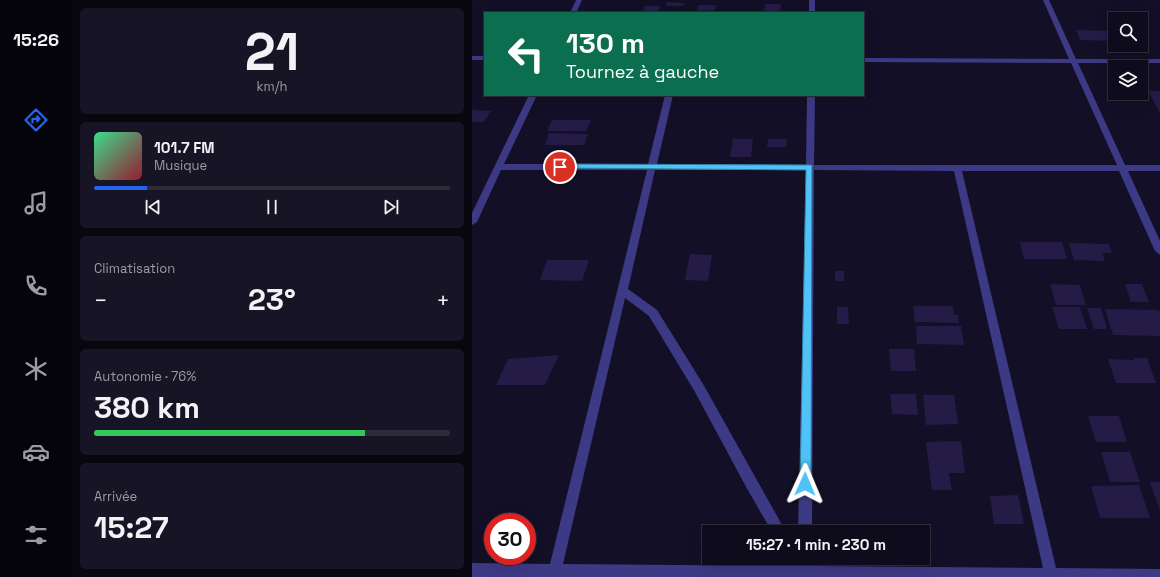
<!DOCTYPE html>
<html lang="fr">
<head>
<meta charset="utf-8">
<style>
  :root { --surface:#0e0b1c; --page:#171425; --text:#f1f3f6; --muted:#9b9ba3; --line:#2e2b3b; --accent:#2563eb }
  body { margin:0; font-family:"Space Grotesk",sans-serif; background:var(--page); color:var(--text); height:100vh; display:flex; flex-direction:column; font-size:15px; white-space:nowrap }
  * { box-sizing:border-box; margin:0 }
  p { font-size:13px; color:var(--muted) }
  .icon { flex:none; width:22px; height:22px; fill:none; stroke:currentColor; stroke-width:2; stroke-linecap:round; stroke-linejoin:round }
  .map { position:relative; flex:1; overflow:hidden }
  .sheet { display:flex; flex-direction:column; gap:8px; padding:8px; background:#08060f; width:400px }
  .sheet>* { flex:none }
  .hud { position:absolute; left:12px; top:12px; width:380px; height:84px; border-radius:0px; box-shadow:0 4px 16px #0002,0 0 0 1px var(--line); background:#0b6e4f; color:#fff; overflow:hidden }
  .buttons { position:absolute; left:636px; top:12px; display:grid; gap:8px }
  .buttons a { display:grid; place-items:center; width:40px; height:40px; border-radius:0px; background:var(--surface); box-shadow:0 4px 16px #0002,0 0 0 1px var(--line); font-size:20px }
  .speed { position:absolute; left:12px; top:513px; display:flex; gap:8px; font-size:20px; font-weight:700; text-align:center }
  .speed>* { display:grid; place-content:center; width:52px; height:52px; border-radius:50%; background:var(--surface); box-shadow:0 4px 16px #0002,0 0 0 1px var(--line); line-height:1 }
  .speed .limit { border:6px solid #d22; background:#fff; color:#111 }
  .pin { position:absolute; display:grid; place-items:center; width:34px; height:34px; color:#fff; margin:-17px; border:2px solid #fff; border-radius:50%; box-shadow:0 1px 4px #0007 }
  .me { position:absolute; width:44px; margin:-22px; rotate:1deg; stroke-linejoin:round; filter:drop-shadow(0 0 3px #0008) }
  .turn { display:flex; align-items:center; gap:14px; height:84px; padding:0 16px; font-size:18px }
  .turn .icon { width:52px; height:52px; stroke-width:2.5 }
  .turn b { display:block; font-size:28px; line-height:34px }
  .big { font-size:30px; font-weight:800; line-height:1.1 }
  .sheet .widget { flex:1; display:flex; flex-direction:column; justify-content:center; gap:6px; min-width:0; padding:0 14px; border-radius:6px; background:var(--page) }
  .sheet .dial { align-items:center; gap:0 }
  .dial b { font-size:52px; line-height:1 }
  .song { display:flex; align-items:center; gap:12px }
  .cover { width:48px; height:48px; border-radius:6px; background:linear-gradient(135deg,hsl(150 70% 55%),hsl(350 70% 35%)) }
  .played { height:4px; border-radius:2px; background:linear-gradient(90deg,var(--accent) 15%,var(--line) 15%) }
  .keys { display:flex; justify-content:space-around; direction:ltr }
  .heat { display:flex; justify-content:space-between; align-items:center; font-size:22px; direction:ltr }
  .charge { height:6px; border-radius:3px; background:linear-gradient(90deg,#34c759 76%,var(--line) 0) }
  .trip { position:absolute; left:230px; top:525px; width:228px; height:40px; border-radius:0px; background:var(--surface); box-shadow:0 4px 16px #0002,0 0 0 1px var(--line); font-weight:800; line-height:40px; text-align:center }
  main { display:flex; flex:1; min-height:0 }
  .dock { display:flex; flex-direction:column; width:72px; justify-content:space-around; align-items:center; background:#06040b; color:var(--muted) }
  .dock .icon { width:28px; height:28px }
  .dock .current { color:var(--accent) }
  .dock b { font-size:18px; color:var(--text) }
  .map>svg:first-child { display:block }
</style>
</head>
<body>
<main>
<nav class="dock">
<b>15:26</b>
<svg class="icon current" aria-label="directions" viewBox="0 0 24 24"><path d="M12 3l9 9-9 9-9-9zM9 14v-3h6M13 9l2 2-2 2"/></svg>
<svg class="icon" aria-label="music" viewBox="0 0 24 24"><path d="M9 18V5l10-2v13"/><circle cx="6" cy="18" r="3"/><circle cx="16" cy="16" r="3"/></svg>
<svg class="icon" aria-label="phone" viewBox="0 0 24 24"><path d="M5 4h4l2 5-3 2q2 4 5 5l2-3 5 2v4C11 20 4 13 5 4z"/></svg>
<svg class="icon" aria-label="climate" viewBox="0 0 24 24"><path d="M12 3v18M4 7l16 10M4 17L20 7"/></svg>
<svg class="icon" aria-label="car" viewBox="0 0 24 24"><path d="M5 17H2v-5l4-1 3-4h7l3 4 3 1v5h-3M9 17h6M6 11h13"/><circle cx="7" cy="17" r="2"/><circle cx="17" cy="17" r="2"/></svg>
<svg class="icon" aria-label="filters" viewBox="0 0 24 24"><path d="M4 7h16M4 17h16"/><circle cx="9" cy="7" r="2"/><circle cx="15" cy="17" r="2"/></svg>
</nav>
<section class="sheet">
<div class="widget dial"><b>21</b><p>km/h</p></div>
<div class="widget">
<div class="song"><i class="cover"></i><div><b>101.7 FM</b><p>Musique</p></div></div>
<div class="played"></div>
<div class="keys"><svg class="icon" aria-label="previous" viewBox="0 0 24 24"><path d="M18 5L8 12l10 7zM5 5v14"/></svg><svg class="icon" aria-label="pause" viewBox="0 0 24 24"><path d="M8 5v14M16 5v14"/></svg><svg class="icon" aria-label="next" viewBox="0 0 24 24"><path d="M6 5l10 7-10 7zM19 5v14"/></svg></div>
</div>
<div class="widget"><p>Climatisation</p>
<div class="heat"><a>−</a><b class="big">23°</b><a>+</a></div>
</div>
<div class="widget"><p>Autonomie · 76%</p><b class="big">380 km</b><div class="charge"></div></div>
<div class="widget"><p>Arrivée</p><b class="big">15:27</b></div>
</section>
<div class="map">
<svg width="688" height="577" viewBox="0 0 688 577">
  <rect width="100%" height="100%" fill="#130f26"/>
  <path fill="#241b47" d="M195,2L213,3L211,6H194Z
    M293,4H309L308,13H292Z
    M226,5H244L243,10L225,11Z
    M173,6H188L185,13H170Z
    M604,30L643,31V41L608,40Z
    M634,90H643V93H652L656,101H639Z
    M676,91H688V113Z
    M0,110L19,111L12,122H0Z
    M80,120H119L114,131H75Z
    M77,133L116,134L112,145H73Z
    M261,139H281L279,157H258Z
    M296,139H315L314,147H295Z
    M548,242H590L595,259H552Z
    M597,243L637,244L640,253H630L633,261L602,260Z
    M218,254L240,255L236,281L213,280Z
    M75,260H117L110,281L68,280Z
    M363,271H372V281H363Z
    M578,284L608,285L614,305H584Z
    M653,284H670L677,302H659Z
    M441,306H481L482,315H486L487,323L443,322Z
    M365,307H376L377,324H365Z
    M580,307H608L615,329H587Z
    M615,308H629L635,329H622Z
    M633,309L687,310L688,313V336L641,335Z
    M444,326H489L492,345L445,344Z
    M417,349H442L444,371H419Z
    M87,355L73,385H24L36,359Z
    M661,358H675L684,383H644L636,359L662,360Z
    M418,394H444L446,415L420,414Z
    M451,395H482L486,424L454,425Z
    M616,416H647L655,442H624Z
    M489,441L493,473H477L480,490H460L454,442Z
    M629,452H658L668,482H638Z
    M678,482H688V511Z
    M667,485L678,518H628L619,486Z
    M546,495L552,524H522L518,496Z"/>
  <g fill="none" stroke-linecap="round" stroke-linejoin="round">
    <path fill="#3d3a85" fill-rule="evenodd" d="M104,0H110L104,13H98Z
      M337,0H343V13H337Z
      M571,0H577L604,59H688V63H606L653,165H688V171H656L688,241V255L683,251L647,171H490L584,568L688,569V577H0V563L78,564L175,170H29L5,222L0,225V213L57,95H65L32,164H176L193,95H201L185,164L334,165L335,95H343L342,165H645L599,63L391,62V58L597,59ZM183,170H334L326,532H340L342,170L482,171L571,568L339,566V558H316L320,566L91,564L153,298L177,316L223,392L273,485L300,532H314L231,384L185,310L156,289Z
      M0,56H13V60H0Z"/>
  </g>
  <path fill="#4fc3f7" stroke="#337fa1" d="M88,164L340,165L339,484L337,488L333,490L329,488L328,484L334,170L85,168L84,167Z"/>
</svg>
<div class="buttons">
<a><svg class="icon" aria-label="search" viewBox="0 0 24 24"><circle cx="10" cy="10" r="6"/><path d="M15 15l6 6"/></svg></a>
<a><svg class="icon" aria-label="layers" viewBox="0 0 24 24"><path d="M12 4l9 5-9 5-9-5zM3 14l9 5 9-5"/></svg></a>
</div>
<div class="speed"><div class="limit">30</div></div>
<div class="pin" style="left:88px;top:167px;background:#d93025"><svg class="icon" aria-label="arrive" viewBox="0 0 24 24"><path d="M6 21V4h12l-3 4 3 4H6"/></svg></div>
<svg class="me" style="left:333px;top:484px" viewBox="-20 -20 40 40"><path d="M0-17L14 15 0 8-14 15z" fill="#4fc3f7" stroke="#fff" stroke-width="4"/></svg>
<div class="trip">15:27 · 1 min · 230 m</div>
<div class="hud">
<div class="turn"><svg class="icon" aria-label="left" viewBox="0 0 24 24"><path d="M17 20v-9H6M10 6l-5 5 5 5"/></svg><div><b>130 m</b>Tournez à gauche</div></div>
</div>
</div>
</main>
</body>
</html>
